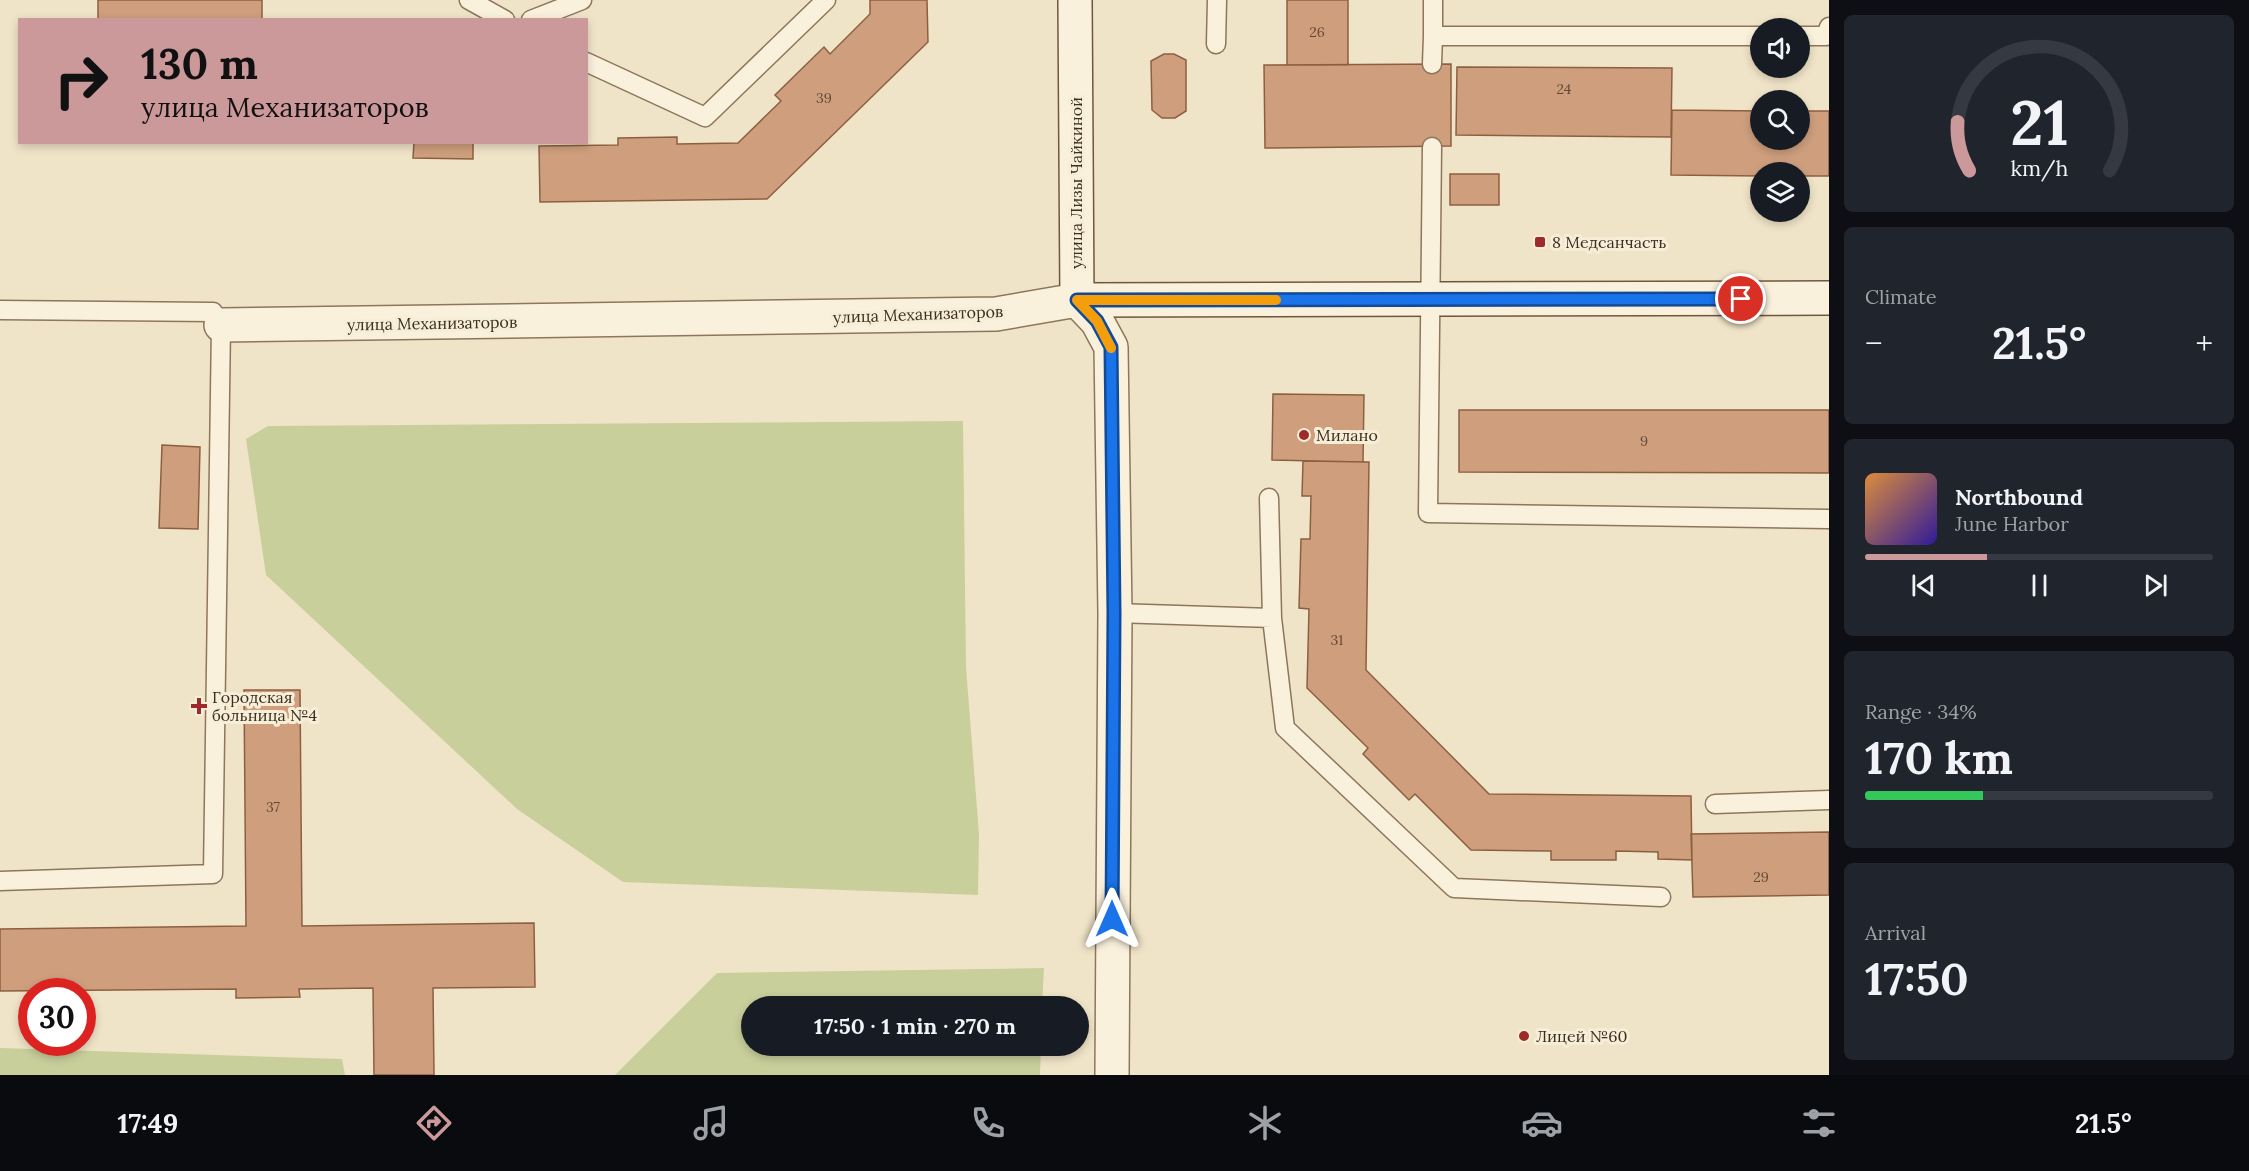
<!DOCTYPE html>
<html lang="en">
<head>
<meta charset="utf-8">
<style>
  :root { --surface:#171b24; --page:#20242c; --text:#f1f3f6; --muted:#9ea1a6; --line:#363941; --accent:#cc999b }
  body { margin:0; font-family:Lora,serif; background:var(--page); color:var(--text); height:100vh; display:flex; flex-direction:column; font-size:22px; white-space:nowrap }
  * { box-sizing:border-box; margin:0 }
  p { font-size:20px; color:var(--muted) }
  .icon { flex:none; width:33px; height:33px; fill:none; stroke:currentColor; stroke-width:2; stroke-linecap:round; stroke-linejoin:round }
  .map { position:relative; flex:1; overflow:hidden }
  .details { display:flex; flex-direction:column; gap:15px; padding:15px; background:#0d0f14; width:420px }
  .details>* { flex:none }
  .banner { position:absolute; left:18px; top:18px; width:570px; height:126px; border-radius:0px; box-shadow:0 3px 9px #0003; background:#cc999b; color:#111; overflow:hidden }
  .buttons { position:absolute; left:1750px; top:18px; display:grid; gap:12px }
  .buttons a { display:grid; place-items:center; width:60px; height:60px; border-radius:50%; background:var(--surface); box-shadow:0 3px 9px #0003; font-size:30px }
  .speed { position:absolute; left:18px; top:978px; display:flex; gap:12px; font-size:30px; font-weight:700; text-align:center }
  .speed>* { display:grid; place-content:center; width:78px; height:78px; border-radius:50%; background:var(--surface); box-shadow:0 3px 9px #0003; line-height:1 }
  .speed .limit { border:9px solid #d22; background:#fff; color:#111 }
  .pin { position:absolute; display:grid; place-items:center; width:51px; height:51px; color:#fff; margin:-26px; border:3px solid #fff; border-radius:50%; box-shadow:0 2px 6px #0007 }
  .me { position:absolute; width:66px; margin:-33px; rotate:0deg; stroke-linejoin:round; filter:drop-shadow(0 0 4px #0008) }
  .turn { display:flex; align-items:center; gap:21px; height:126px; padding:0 24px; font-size:27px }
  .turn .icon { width:78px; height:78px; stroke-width:2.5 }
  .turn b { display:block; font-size:42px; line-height:51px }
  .big { font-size:45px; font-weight:700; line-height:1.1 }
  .details .widget { flex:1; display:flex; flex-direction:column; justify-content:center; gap:9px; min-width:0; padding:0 21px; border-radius:9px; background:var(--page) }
  .details .dial { align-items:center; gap:0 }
  .dial svg { height:156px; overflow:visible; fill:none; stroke:var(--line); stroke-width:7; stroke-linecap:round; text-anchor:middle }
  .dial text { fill:var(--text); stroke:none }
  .song { display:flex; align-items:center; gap:18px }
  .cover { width:72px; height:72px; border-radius:9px; background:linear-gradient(135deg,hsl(30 70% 55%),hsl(250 70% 35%)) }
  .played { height:6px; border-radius:3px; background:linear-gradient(90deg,var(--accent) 35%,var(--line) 35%) }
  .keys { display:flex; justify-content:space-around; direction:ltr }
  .heat { display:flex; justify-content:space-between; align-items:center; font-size:33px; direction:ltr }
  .charge { height:9px; border-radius:4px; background:linear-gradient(90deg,#34c759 34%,var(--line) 0) }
  .trip { position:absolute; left:741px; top:996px; width:348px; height:60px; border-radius:30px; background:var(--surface); box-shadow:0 3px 9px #0003; font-weight:700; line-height:60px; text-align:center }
  .tab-bar { display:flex; height:96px; justify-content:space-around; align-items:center; background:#090b0e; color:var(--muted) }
  .tab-bar .icon { width:42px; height:42px }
  .tab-bar .selected { color:var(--accent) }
  .tab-bar b { font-size:27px; color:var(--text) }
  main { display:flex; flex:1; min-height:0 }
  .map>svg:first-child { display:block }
</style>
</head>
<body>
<main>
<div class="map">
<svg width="1829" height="1075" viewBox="0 0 1829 1075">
  <rect width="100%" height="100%" fill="#f0e4c8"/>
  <path fill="#c9cf9b" d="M963,421L966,667L979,834L978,895L623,882L517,809L266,575L246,439L268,426Z
    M1044,968L1042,1006H752V1046H1041L1040,1075H615L717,973Z
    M0,1048L342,1059L345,1075H0Z"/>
  <path fill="#cf9f7d" stroke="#8d5f41" stroke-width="1.5" d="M98,0H262V20H98Z
    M870,0H927L928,42L767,199L540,202L539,146L618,145V138L677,137V144L738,143L781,101L775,95L824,47L830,54L870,14Z
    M1287,0H1348V65H1287Z
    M1164,54H1174L1186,60V111L1175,118H1162L1152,110L1151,61Z
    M1451,64V146L1265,148L1264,65Z
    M1457,67L1672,68L1671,137L1456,135Z
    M1672,110L1761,111V140H1800V111H1829V176H1800V172H1761V176L1671,175Z
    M414,142H473V159L413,158Z
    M1450,174H1499V205H1450Z
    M1273,394L1364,395L1363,462L1272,460Z
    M1459,410H1829V473L1459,472Z
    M162,445L200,447L198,529L159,528Z
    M1303,461L1369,462L1366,670L1489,794L1691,796L1692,860L1658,859V852L1616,851V860H1551V851L1471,850L1415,794L1409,800L1363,754L1368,748L1307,688L1309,609L1299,608L1301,539H1310L1311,496H1302Z
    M244,690H300L302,926L534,923L535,987L433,988L434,1075H374L373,988L299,989L300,997L236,998V989L0,991V929L246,926Z
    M1829,832V895L1693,897L1691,834Z"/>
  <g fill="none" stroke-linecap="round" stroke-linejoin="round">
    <g stroke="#8d765c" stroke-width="21">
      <path id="service" d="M469,0L505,20
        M531,20L582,0
        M1433,36V0
        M1800,36H1826L1829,27
        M1216,44L1217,0
        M586,62L705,117L826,0
        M1432,64L1433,36H1761
        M1432,147L1428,513L1829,519
        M0,310L213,312L221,325L213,874L0,881
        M1269,498L1272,618
        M1115,613L1272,618L1285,728L1454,888L1661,897
        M1715,804L1829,800"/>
    </g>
    <g stroke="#8d765c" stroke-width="36">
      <path id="minor" d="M221,325L996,314L1077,300L1097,321L1111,347L1115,613L1112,1075"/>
    </g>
    <g stroke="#6f573f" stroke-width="36">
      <path id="secondary" d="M1075,0L1077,300L1829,298"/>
    </g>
    <use href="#service" stroke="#faf1dc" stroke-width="18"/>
    <use href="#minor" stroke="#faf1dc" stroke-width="33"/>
    <use href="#secondary" stroke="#faf1dc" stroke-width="33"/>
  </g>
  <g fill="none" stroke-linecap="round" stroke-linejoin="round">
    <g stroke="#114b97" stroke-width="15">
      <path id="route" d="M1112,919L1114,613L1111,347L1097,321L1077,300L1741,299"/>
    </g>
    <use href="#route" stroke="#1a73e8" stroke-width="10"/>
    <path stroke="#f59e0b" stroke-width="10" d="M1111,348L1097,321L1077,300H1276"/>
  </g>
  <g fill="#9e2a2b" stroke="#f7eed8" stroke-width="2">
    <rect x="1534" y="236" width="12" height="12" rx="3"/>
    <circle cx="1304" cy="435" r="6"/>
    <path d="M196 697h6v6h6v6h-6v6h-6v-6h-6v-6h6z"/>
    <circle cx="1524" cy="1036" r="6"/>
  </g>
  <g text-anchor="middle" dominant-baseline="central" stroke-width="6" stroke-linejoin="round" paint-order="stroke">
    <g font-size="14" fill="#624a37">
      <text x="1317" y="32">26</text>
      <text x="1564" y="89">24</text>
      <text x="824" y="98">39</text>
      <text x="1644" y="441">9</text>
      <text x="1337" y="640">31</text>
      <text x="273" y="807">37</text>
      <text x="1761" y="877">29</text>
    </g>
    <g font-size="16" fill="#3d2e20" stroke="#f7eed8">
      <text transform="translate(1076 183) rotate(-90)">улица Лизы Чайкиной</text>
      <text transform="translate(918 314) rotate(-2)">улица Механизаторов</text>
      <text transform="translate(432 323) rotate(-1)">улица Механизаторов</text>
    </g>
    <g font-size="16" fill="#3d2e20" stroke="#f7eed8" text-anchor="start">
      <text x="1552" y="242">8 Медсанчасть</text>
      <text x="1316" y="435">Милано</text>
      <text x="212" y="697">Городская<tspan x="212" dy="18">больница №4</tspan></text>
      <text x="1536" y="1036">Лицей №60</text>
    </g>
  </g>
</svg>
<div class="buttons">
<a><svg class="icon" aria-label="sound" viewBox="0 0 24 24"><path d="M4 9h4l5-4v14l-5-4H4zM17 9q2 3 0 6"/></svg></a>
<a><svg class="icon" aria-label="search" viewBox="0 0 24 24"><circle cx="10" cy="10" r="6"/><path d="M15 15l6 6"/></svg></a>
<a><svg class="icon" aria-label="layers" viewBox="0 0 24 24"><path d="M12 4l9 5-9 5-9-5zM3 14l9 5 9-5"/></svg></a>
</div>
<div class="speed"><div class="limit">30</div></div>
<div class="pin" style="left:1741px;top:299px;background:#d93025"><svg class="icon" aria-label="arrive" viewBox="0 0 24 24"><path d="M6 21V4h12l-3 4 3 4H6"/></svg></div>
<svg class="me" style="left:1112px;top:919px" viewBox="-20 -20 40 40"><path d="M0-17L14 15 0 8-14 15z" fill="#1a73e8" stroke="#fff" stroke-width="4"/></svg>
<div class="trip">17:50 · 1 min · 270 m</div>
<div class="banner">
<div class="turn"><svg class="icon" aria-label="right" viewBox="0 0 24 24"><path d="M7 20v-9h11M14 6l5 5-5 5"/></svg><div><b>130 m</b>улица Механизаторов</div></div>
</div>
</div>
<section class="details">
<div class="widget dial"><svg viewBox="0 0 100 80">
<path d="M14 69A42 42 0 1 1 86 69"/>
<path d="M14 69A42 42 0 0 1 8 44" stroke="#cc999b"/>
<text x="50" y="56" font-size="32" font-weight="700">21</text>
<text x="50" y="72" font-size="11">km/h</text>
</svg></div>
<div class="widget"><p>Climate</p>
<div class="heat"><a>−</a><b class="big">21.5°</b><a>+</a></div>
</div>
<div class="widget">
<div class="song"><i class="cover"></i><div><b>Northbound</b><p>June Harbor</p></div></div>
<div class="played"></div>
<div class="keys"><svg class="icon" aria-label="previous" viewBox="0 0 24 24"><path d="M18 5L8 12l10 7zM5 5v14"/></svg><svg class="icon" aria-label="pause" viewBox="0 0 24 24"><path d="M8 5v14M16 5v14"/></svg><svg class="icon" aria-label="next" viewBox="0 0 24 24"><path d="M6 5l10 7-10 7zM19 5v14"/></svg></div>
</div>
<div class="widget"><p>Range · 34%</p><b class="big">170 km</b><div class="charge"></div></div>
<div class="widget"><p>Arrival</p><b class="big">17:50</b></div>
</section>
</main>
<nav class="tab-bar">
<b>17:49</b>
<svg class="icon selected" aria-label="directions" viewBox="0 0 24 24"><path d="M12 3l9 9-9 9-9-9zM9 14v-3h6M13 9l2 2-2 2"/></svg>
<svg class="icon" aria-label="music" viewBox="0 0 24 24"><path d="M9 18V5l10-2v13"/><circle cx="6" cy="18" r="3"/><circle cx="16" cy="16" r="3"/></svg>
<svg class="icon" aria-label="phone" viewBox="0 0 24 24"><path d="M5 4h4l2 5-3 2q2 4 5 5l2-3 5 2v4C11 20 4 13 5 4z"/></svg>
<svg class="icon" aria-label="climate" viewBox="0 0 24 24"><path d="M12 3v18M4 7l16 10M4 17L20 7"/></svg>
<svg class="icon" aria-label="car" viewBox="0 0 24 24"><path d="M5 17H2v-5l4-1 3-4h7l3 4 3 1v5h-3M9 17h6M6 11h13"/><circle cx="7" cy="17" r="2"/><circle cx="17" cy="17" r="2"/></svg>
<svg class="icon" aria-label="filters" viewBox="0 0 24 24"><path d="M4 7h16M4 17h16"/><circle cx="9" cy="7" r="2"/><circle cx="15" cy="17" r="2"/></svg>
<b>21.5°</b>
</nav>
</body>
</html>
